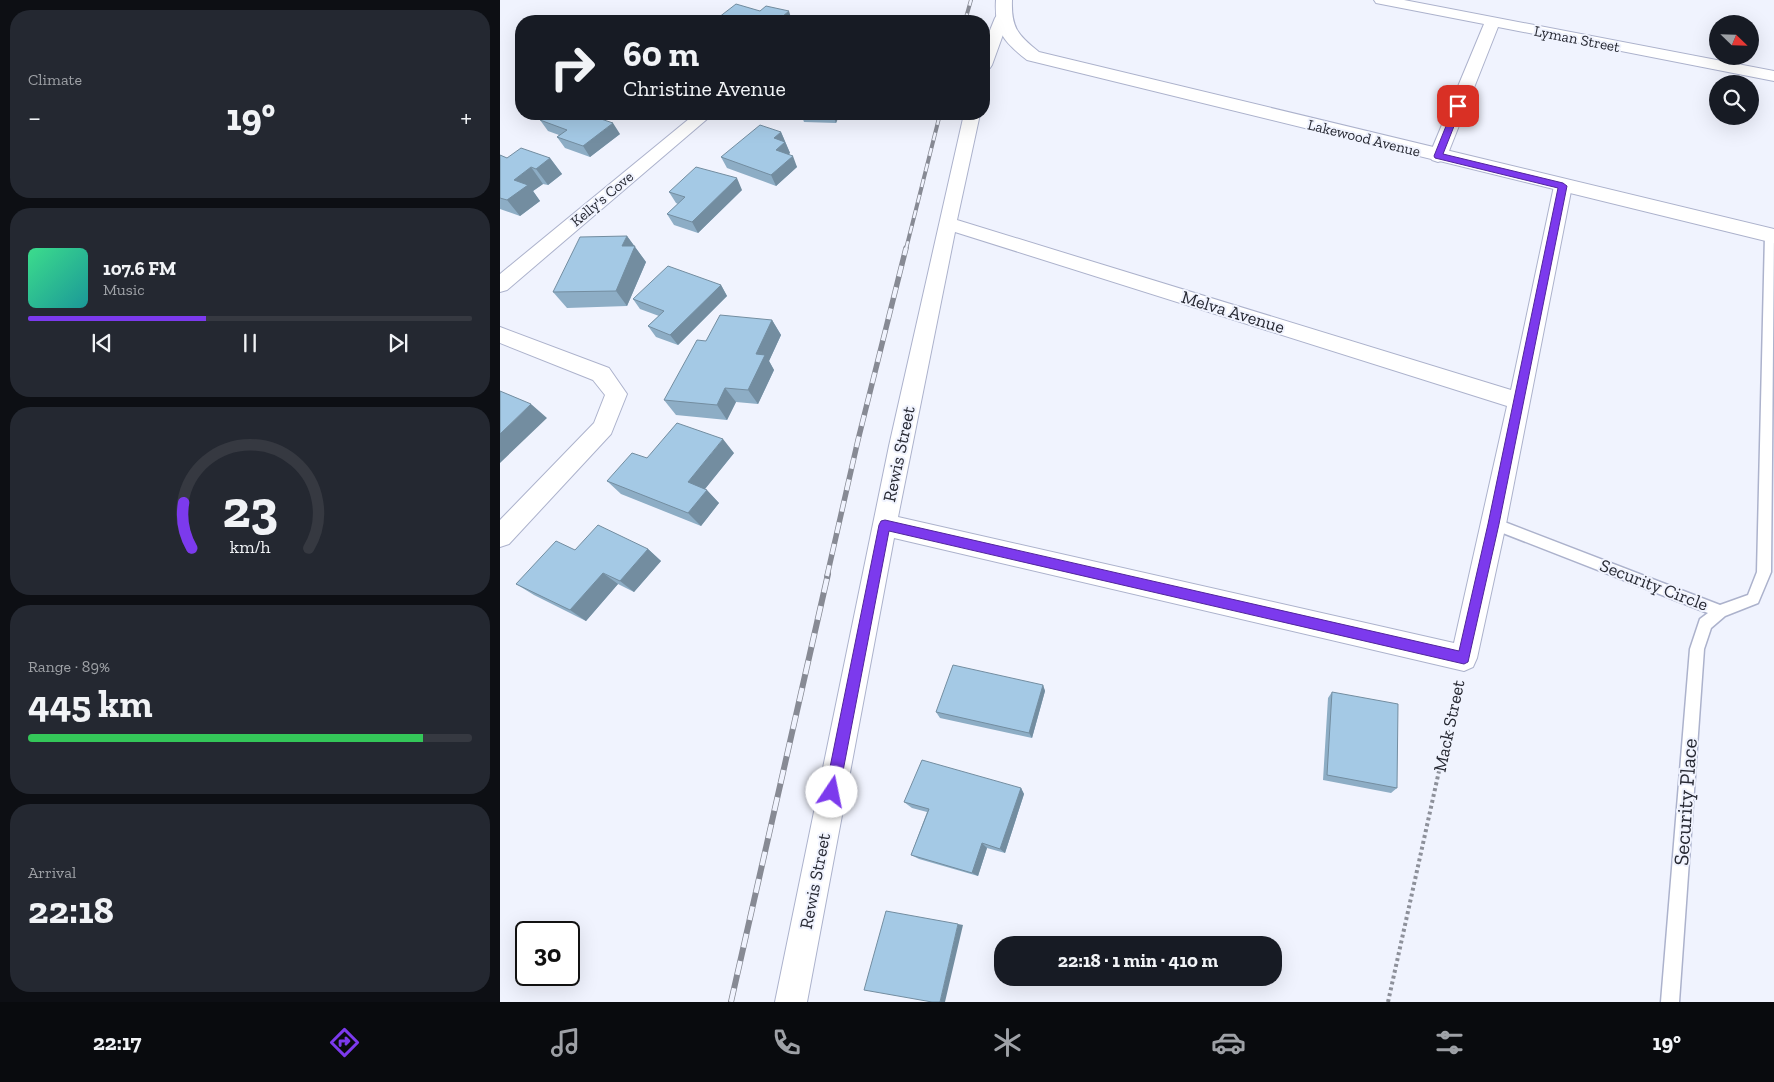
<!DOCTYPE html>
<html lang="en">
<head>
<meta charset="utf-8">
<style>
  :root { --surface:#171b24; --page:#242831; --text:#f1f3f6; --muted:#9ea1a6; --line:#363941; --accent:#7c3aed }
  body { margin:0; font-family:"Zilla Slab",serif; background:var(--page); color:var(--text); height:100vh; display:flex; flex-direction:column; font-size:19px; white-space:nowrap }
  * { box-sizing:border-box; margin:0 }
  p { font-size:16px; color:var(--muted) }
  .icon { flex:none; width:28px; height:28px; fill:none; stroke:currentColor; stroke-width:2; stroke-linecap:round; stroke-linejoin:round }
  .map { position:relative; flex:1; overflow:hidden }
  .drawer { display:flex; flex-direction:column; gap:10px; padding:10px; background:#0d0f14; width:500px }
  .drawer>* { flex:none }
  .banner { position:absolute; left:15px; top:15px; width:475px; height:105px; border-radius:20px; box-shadow:0 5px 20px #0002; background:#171b24; color:var(--text); overflow:hidden }
  .needle { width:32px; rotate:113deg }
  .fabs { position:absolute; left:1209px; top:15px; display:grid; gap:10px }
  .fabs a { display:grid; place-items:center; width:50px; height:50px; border-radius:50%; background:var(--surface); box-shadow:0 5px 20px #0002; font-size:25px }
  .speed { position:absolute; left:15px; top:921px; display:flex; gap:10px; font-size:25px; font-weight:700; text-align:center }
  .speed>* { display:grid; place-content:center; width:65px; height:65px; border-radius:50%; background:var(--surface); box-shadow:0 5px 20px #0002; line-height:1 }
  .speed .limit { border:2px solid #111; border-radius:8px; background:#fff; color:#111 }
  .pin { position:absolute; display:grid; place-items:center; width:42px; height:42px; color:#fff; margin:-21px; border-radius:10px; box-shadow:0 2px 8px #0006 }
  .me { position:absolute; width:55px; margin:-28px; rotate:11deg; stroke-linejoin:round; filter:drop-shadow(0 0 4px #0008) }
  .turn { display:flex; align-items:center; gap:18px; height:105px; padding:0 25px; font-size:22px }
  .turn .icon { width:65px; height:65px; stroke-width:2.5 }
  .turn b { display:block; font-size:35px; line-height:42px }
  .big { font-size:38px; font-weight:800; line-height:1.1 }
  .drawer .tile { flex:1; display:flex; flex-direction:column; justify-content:center; gap:8px; min-width:0; padding:0 18px; border-radius:20px; background:var(--page) }
  .drawer .dial { align-items:center; gap:0 }
  .dial svg { height:130px; overflow:visible; fill:none; stroke:var(--line); stroke-width:7; stroke-linecap:round; text-anchor:middle }
  .dial text { fill:var(--text); stroke:none }
  .song { display:flex; align-items:center; gap:15px }
  .cover { width:60px; height:60px; border-radius:8px; background:linear-gradient(135deg,hsl(150 70% 55%),hsl(180 70% 35%)) }
  .played { height:5px; border-radius:2px; background:linear-gradient(90deg,var(--accent) 40%,var(--line) 40%) }
  .keys { display:flex; justify-content:space-around; direction:ltr }
  .heat { display:flex; justify-content:space-between; align-items:center; font-size:28px; direction:ltr }
  .charge { height:8px; border-radius:4px; background:linear-gradient(90deg,#34c759 89%,var(--line) 0) }
  .trip { position:absolute; left:494px; top:936px; width:288px; height:50px; border-radius:20px; background:var(--surface); box-shadow:0 5px 20px #0002; font-weight:800; line-height:50px; text-align:center }
  .dock { display:flex; height:80px; justify-content:space-around; align-items:center; background:#090b0e; color:var(--muted) }
  .dock .icon { width:35px; height:35px }
  .dock .current { color:var(--accent) }
  .dock b { font-size:22px; color:var(--text) }
  main { display:flex; flex:1; min-height:0 }
  .map>svg:first-child { display:block }
</style>
</head>
<body>
<main>
<section class="drawer">
<div class="tile"><p>Climate</p>
<div class="heat"><a>−</a><b class="big">19°</b><a>+</a></div>
</div>
<div class="tile">
<div class="song"><i class="cover"></i><div><b>107.6 FM</b><p>Music</p></div></div>
<div class="played"></div>
<div class="keys"><svg class="icon" aria-label="previous" viewBox="0 0 24 24"><path d="M18 5L8 12l10 7zM5 5v14"/></svg><svg class="icon" aria-label="pause" viewBox="0 0 24 24"><path d="M8 5v14M16 5v14"/></svg><svg class="icon" aria-label="next" viewBox="0 0 24 24"><path d="M6 5l10 7-10 7zM19 5v14"/></svg></div>
</div>
<div class="tile dial"><svg viewBox="0 0 100 80">
<path d="M14 69A42 42 0 1 1 86 69"/>
<path d="M14 69A42 42 0 0 1 9 41" stroke="#7c3aed"/>
<text x="50" y="56" font-size="32" font-weight="700">23</text>
<text x="50" y="72" font-size="11">km/h</text>
</svg></div>
<div class="tile"><p>Range · 89%</p><b class="big">445 km</b><div class="charge"></div></div>
<div class="tile"><p>Arrival</p><b class="big">22:18</b></div>
</section>
<div class="map">
<svg width="1274" height="1002" viewBox="0 0 1274 1002">
  <rect width="100%" height="100%" fill="#f0f3fe"/>
  <g fill="none" stroke-linecap="round" stroke-linejoin="round">
    <g stroke="#acb2cc" stroke-width="3">
      <path id="service" d="M1270,232L1274,233L1271,572L1258,603L1225,616L1211,628L1204,649L1179,1002H1161L1190,649L1200,619L1208,613L990,528L988,524L990,520L994,518L1220,605L1248,595L1257,572L1265,235Z"/>
    </g>
    <g stroke="#acb2cc" stroke-width="2">
      <path id="minor" d="M874,0H904L1274,71V81L998,27L947,156L944,160L938,162L932,160L929,156L984,24L881,4L876,3Z
        M502,14L507,15L509,18L492,65L490,68L484,70V45L495,18L497,15Z
        M195,114H213L7,290L0,292V274Z
        M464,114H480L457,220L1011,390L1054,186L1057,182L1063,180L1069,182L1072,186L1006,524L977,658L973,667L964,671L394,538L307,1002H275L389,446ZM455,232L1007,406L954,643L398,517Z
        M0,327L109,368L127,394L111,434L9,544L0,547V520L94,423L105,395L93,380L0,343Z"/>
    </g>
    <g stroke="#acb2cc" stroke-width="2">
      <path id="tertiary" d="M496,0H512C511,28 518,35 539,52L1274,229V243L527,60C504,42 494,31 496,0Z"/>
    </g>
    <path stroke="#8d909a" stroke-width="4" stroke-dasharray="3 3" stroke-linecap="butt" d="M888,1002L958,685"/>
    <use href="#service" fill="#fff" fill-rule="evenodd"/>
    <use href="#minor" fill="#fff" fill-rule="evenodd"/>
    <use href="#tertiary" fill="#fff" fill-rule="evenodd"/>
    <g stroke="#878a94" stroke-width="4">
      <path id="rail-far2" d="M465,21L471,0
        M406,249L440,114"/>
    </g>
    <g stroke="#878a94" stroke-width="5.5">
      <path id="rail-far1" d="M327,576L358,440L406,248"/>
    </g>
    <g stroke="#878a94" stroke-width="6">
      <path id="rail" d="M231,1002L328,574"/>
    </g>
    <use href="#rail-far2" stroke="#f0f3fe" stroke-width="2.5" stroke-dasharray="8" stroke-linecap="butt"/>
    <use href="#rail-far1" stroke="#f0f3fe" stroke-width="4" stroke-dasharray="11" stroke-linecap="butt"/>
    <use href="#rail" stroke="#f0f3fe" stroke-width="4.5" stroke-dasharray="14" stroke-linecap="butt"/>
  </g>
  <path fill="#8dadc5" d="M301,114H340L336,123L304,122Z
    M40,120L120,134L90,157L65,148L57,137L59,135L48,131Z
    M281,132L290,153L289,154L297,167L276,186L227,168L221,157Z
    M0,155L7,158H50L62,174L48,185L43,184L33,191L40,201L20,216L0,209Z
    M242,190L198,233L174,225L167,214L178,204L176,203L169,192Z
    M127,236L146,262L127,306L67,308L53,292Z
    M221,285L227,296L178,345L156,337L148,326L159,316L140,309L133,299Z
    M272,320L281,335L269,361L274,370L258,404L236,402L227,420L176,415L164,400L206,341Z
    M234,453L205,489L219,503L201,526L121,494L107,481L147,458Z
    M148,549L161,561L134,592L118,584L86,621L34,595L16,584L75,550Z
    M543,685L545,691L532,738L440,718L436,712Z
    M832,692L897,788L891,793L823,780L828,698Z
    M521,788L524,794L505,853L487,848L478,876L419,859L411,855L427,812L412,808L404,802Z"/>
  <path fill="#738da0" d="M289,11L292,21H277Z
    M332,114H340L336,123Z
    M113,123L120,134L90,157L83,146Z
    M281,132L290,153L281,161L276,150L274,138Z
    M293,156L297,167L276,186L271,175Z
    M50,158L62,174L48,185L36,169Z
    M31,167L43,184L33,191L40,201L20,216L7,200L14,180Z
    M237,178L242,190L198,233L192,222Z
    M127,236L146,262L127,306L116,291L122,246Z
    M221,285L227,296L178,345L170,335Z
    M272,320L281,335L269,361L274,370L258,404L248,390L256,354Z
    M225,388L236,402L227,420L217,405Z
    M31,404L47,418L0,463V434Z
    M223,439L234,453L200,495L188,482Z
    M207,490L219,503L201,526L188,513Z
    M148,549L161,561L134,592L120,581Z
    M103,573L118,584L86,621L70,610Z
    M543,685L545,691L532,738L529,733Z
    M521,788L524,794L505,853L500,849Z
    M482,843L487,848L478,876L472,873Z
    M458,924L463,925L445,1002H440Z"/>
  <path fill="#a4c9e5" stroke="#738da0" d="M236,4L260,11L266,6L289,11L277,21H214Z
    M49,114H86L113,123L83,146L57,137L67,130L40,120Z
    M260,125L281,132L274,138L285,142L276,150L293,156L271,175L221,157Z
    M21,148L50,158L36,169L31,167L14,180L28,185L7,200L0,198V155L7,158Z
    M196,167L237,178L192,222L167,214L185,197L169,192Z
    M127,236L122,246H135L116,291L53,292L80,237Z
    M168,266L221,285L170,335L148,326L164,311L133,299Z
    M220,315L272,320L256,354L265,355L248,390L225,388L217,405L164,400L197,340L206,341Z
    M0,391L31,404L0,434Z
    M177,423L223,439L188,482L207,490L188,513L107,481L132,453L147,458Z
    M98,525L148,549L120,581L103,573L70,610L16,584L56,541L75,550Z
    M453,665L543,685L529,733L436,712Z
    M832,692L898,704L897,788L827,775Z
    M422,760L521,788L500,849L482,843L472,873L411,855L429,809L404,802Z
    M386,911L458,924L440,1002H432L364,990Z"/>
  <path fill="#7c3aed" stroke="#51269a" d="M958,103L962,106L943,154L1063,183L1067,186L999,524L968,662L964,664L389,531L339,792L337,797L332,799L327,797L325,792L379,525L381,521L385,520L959,651L988,524L1058,188L935,158L934,156L954,106Z"/>
  <g text-anchor="middle" dominant-baseline="central" stroke-width="4" stroke-linejoin="round" paint-order="stroke">
    <g font-size="15" fill="#272933" stroke="#f0f3fe">
      <text transform="translate(1077 39) rotate(11)">Lyman Street</text>
      <text transform="translate(864 138) rotate(14)">Lakewood Avenue</text>
      <text transform="translate(102 199) rotate(-40)">Kelly's Cove</text>
    </g>
    <g font-size="18" fill="#272933" stroke="#f0f3fe">
      <text transform="translate(733 312) rotate(17)">Melva Avenue</text>
      <text transform="translate(399 454) rotate(-78)">Rewis Street</text>
      <text transform="translate(1154 585) rotate(21)">Security Circle</text>
      <text transform="translate(949 726) rotate(-78)">Mack Street</text>
      <text transform="translate(315 881) rotate(-79)">Rewis Street</text>
    </g>
    <g font-size="21" fill="#272933" stroke="#f0f3fe">
      <text transform="translate(1185 802) rotate(-86)">Security Place</text>
    </g>
  </g>
</svg>
<div class="fabs">
<a><svg class="needle" viewBox="-14 -14 28 28"><path d="M0-13l5 13h-10z" fill="#e53935"/><path d="M0 13l5-13h-10z" fill="#9ea1a6"/></svg></a>
<a><svg class="icon" aria-label="search" viewBox="0 0 24 24"><circle cx="10" cy="10" r="6"/><path d="M15 15l6 6"/></svg></a>
</div>
<div class="speed"><div class="limit">30</div></div>
<div class="pin" style="left:958px;top:106px;background:#d93025"><svg class="icon" aria-label="arrive" viewBox="0 0 24 24"><path d="M6 21V4h12l-3 4 3 4H6"/></svg></div>
<svg class="me" style="left:332px;top:792px" viewBox="-20 -20 40 40"><circle r="19" fill="#fff"/><path d="M0-13L10 11 0 6-10 11z" fill="#7c3aed"/></svg>
<div class="trip">22:18 · 1 min · 410 m</div>
<div class="banner">
<div class="turn"><svg class="icon" aria-label="right" viewBox="0 0 24 24"><path d="M7 20v-9h11M14 6l5 5-5 5"/></svg><div><b>60 m</b>Christine Avenue</div></div>
</div>
</div>
</main>
<nav class="dock">
<b>22:17</b>
<svg class="icon current" aria-label="directions" viewBox="0 0 24 24"><path d="M12 3l9 9-9 9-9-9zM9 14v-3h6M13 9l2 2-2 2"/></svg>
<svg class="icon" aria-label="music" viewBox="0 0 24 24"><path d="M9 18V5l10-2v13"/><circle cx="6" cy="18" r="3"/><circle cx="16" cy="16" r="3"/></svg>
<svg class="icon" aria-label="phone" viewBox="0 0 24 24"><path d="M5 4h4l2 5-3 2q2 4 5 5l2-3 5 2v4C11 20 4 13 5 4z"/></svg>
<svg class="icon" aria-label="climate" viewBox="0 0 24 24"><path d="M12 3v18M4 7l16 10M4 17L20 7"/></svg>
<svg class="icon" aria-label="car" viewBox="0 0 24 24"><path d="M5 17H2v-5l4-1 3-4h7l3 4 3 1v5h-3M9 17h6M6 11h13"/><circle cx="7" cy="17" r="2"/><circle cx="17" cy="17" r="2"/></svg>
<svg class="icon" aria-label="filters" viewBox="0 0 24 24"><path d="M4 7h16M4 17h16"/><circle cx="9" cy="7" r="2"/><circle cx="15" cy="17" r="2"/></svg>
<b>19°</b>
</nav>
</body>
</html>
